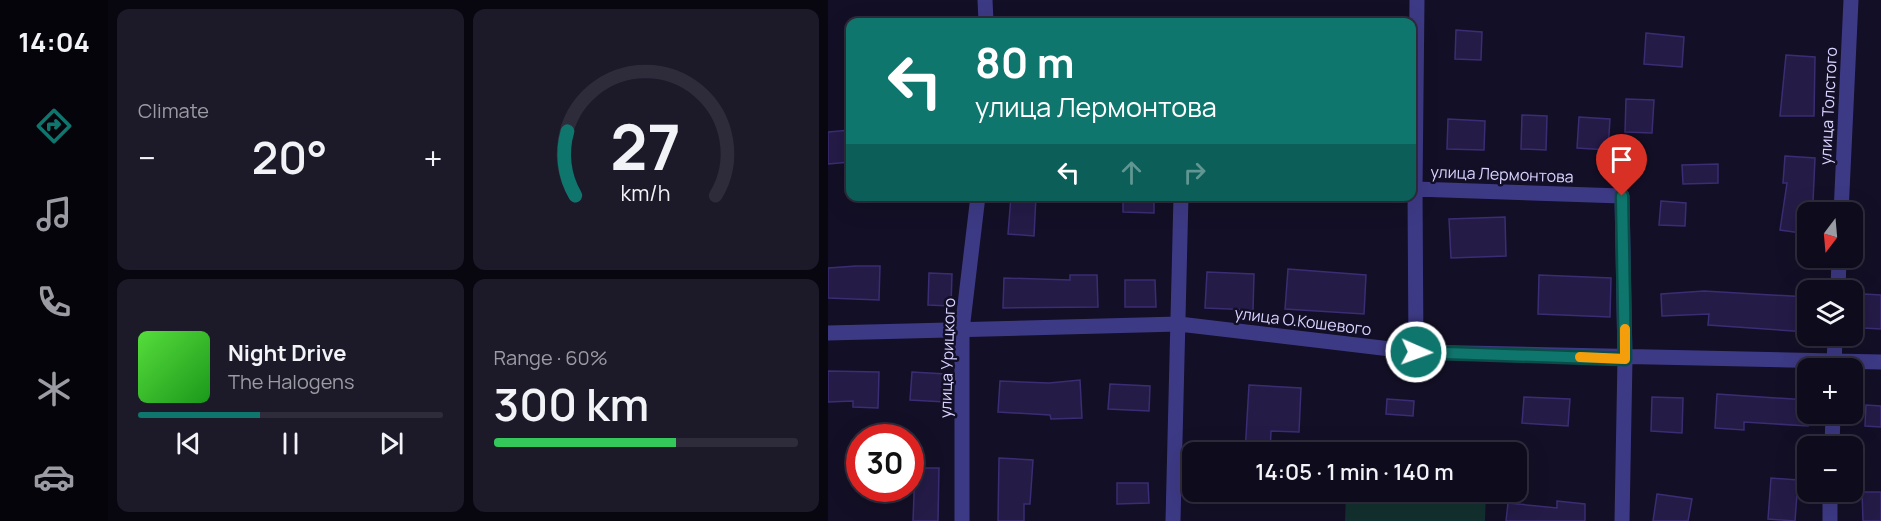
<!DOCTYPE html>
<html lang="en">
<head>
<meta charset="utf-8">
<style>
  :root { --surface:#0e0b1c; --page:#1c1929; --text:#f1f3f6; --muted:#9b9ba3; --line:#2e2b3b; --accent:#0f766e }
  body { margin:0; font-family:Manrope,sans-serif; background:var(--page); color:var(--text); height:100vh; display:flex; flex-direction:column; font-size:22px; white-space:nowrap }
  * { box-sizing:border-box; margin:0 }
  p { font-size:20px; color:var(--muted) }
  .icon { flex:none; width:33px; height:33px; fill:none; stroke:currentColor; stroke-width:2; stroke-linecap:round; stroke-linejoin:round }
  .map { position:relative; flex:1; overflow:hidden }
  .sheet { display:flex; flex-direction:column; gap:9px; padding:9px; background:#08060f; width:720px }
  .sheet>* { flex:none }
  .hud { position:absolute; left:18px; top:18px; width:570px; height:183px; border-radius:12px; box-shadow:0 6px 24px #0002,0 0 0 2px var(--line); background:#0f766e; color:#fff; overflow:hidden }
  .needle { width:39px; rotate:196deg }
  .tools { position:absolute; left:969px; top:202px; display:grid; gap:12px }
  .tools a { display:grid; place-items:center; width:66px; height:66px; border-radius:12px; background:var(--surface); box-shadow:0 6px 24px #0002,0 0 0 2px var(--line); font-size:30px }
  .speed { position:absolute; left:18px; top:424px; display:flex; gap:12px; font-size:30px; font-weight:700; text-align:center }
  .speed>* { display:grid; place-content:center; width:78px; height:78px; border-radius:50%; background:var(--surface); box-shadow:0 6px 24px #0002,0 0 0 2px var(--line); line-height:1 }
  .speed .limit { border:9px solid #d22; background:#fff; color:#111 }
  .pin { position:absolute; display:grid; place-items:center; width:51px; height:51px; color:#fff; margin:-62px -26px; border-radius:50% 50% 50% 0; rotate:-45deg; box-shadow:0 0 6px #0007 }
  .pin .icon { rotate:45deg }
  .me { position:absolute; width:66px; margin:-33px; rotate:92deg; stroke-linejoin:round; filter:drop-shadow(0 0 4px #0008) }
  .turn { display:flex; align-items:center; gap:21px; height:126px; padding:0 30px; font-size:27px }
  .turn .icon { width:78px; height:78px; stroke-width:2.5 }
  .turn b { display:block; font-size:42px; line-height:51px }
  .lanes { display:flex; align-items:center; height:57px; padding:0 30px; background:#0003; justify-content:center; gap:30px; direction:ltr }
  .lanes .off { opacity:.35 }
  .big { font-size:45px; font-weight:600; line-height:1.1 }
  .sheet .tile { flex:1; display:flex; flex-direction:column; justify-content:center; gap:9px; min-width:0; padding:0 21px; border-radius:12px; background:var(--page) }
  .sheet .dial { align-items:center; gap:0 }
  .dial svg { height:156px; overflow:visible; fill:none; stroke:var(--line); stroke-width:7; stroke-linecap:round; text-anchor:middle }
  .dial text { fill:var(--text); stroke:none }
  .song { display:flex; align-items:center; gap:18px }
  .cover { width:72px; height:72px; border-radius:9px; background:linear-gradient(135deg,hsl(110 70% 55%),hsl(120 70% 35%)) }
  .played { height:6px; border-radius:3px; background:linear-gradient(90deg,var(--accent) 40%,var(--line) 40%) }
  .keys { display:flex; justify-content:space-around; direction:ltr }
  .heat { display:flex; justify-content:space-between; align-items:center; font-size:33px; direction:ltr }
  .charge { height:9px; border-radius:4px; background:linear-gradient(90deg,#34c759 60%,var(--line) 0) }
  .sheet .tiles { flex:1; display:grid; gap:9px; grid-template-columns:repeat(2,1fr) }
  .trip { position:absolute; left:354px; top:442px; width:345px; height:60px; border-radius:12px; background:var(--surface); box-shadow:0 6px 24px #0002,0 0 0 2px var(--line); font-weight:600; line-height:60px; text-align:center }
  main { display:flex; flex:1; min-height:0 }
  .menu { display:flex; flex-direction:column; width:108px; justify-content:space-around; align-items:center; background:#06040b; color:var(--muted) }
  .menu .icon { width:42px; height:42px }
  .menu .current { color:var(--accent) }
  .menu b { font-size:27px; color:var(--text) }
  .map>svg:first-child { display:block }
</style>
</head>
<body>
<main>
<nav class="menu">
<b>14:04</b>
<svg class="icon current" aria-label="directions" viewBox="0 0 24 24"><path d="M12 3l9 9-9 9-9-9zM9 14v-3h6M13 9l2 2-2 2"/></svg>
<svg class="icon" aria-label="music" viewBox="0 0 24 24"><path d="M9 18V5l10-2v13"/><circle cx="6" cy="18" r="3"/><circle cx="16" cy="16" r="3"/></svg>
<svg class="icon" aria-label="phone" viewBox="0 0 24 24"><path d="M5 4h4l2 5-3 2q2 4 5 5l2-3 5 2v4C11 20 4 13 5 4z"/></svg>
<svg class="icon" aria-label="climate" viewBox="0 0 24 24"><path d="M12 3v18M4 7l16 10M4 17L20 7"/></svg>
<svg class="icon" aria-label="car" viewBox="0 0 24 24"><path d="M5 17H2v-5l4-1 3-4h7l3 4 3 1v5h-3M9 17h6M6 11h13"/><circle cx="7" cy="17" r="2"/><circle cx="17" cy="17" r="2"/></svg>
</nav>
<section class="sheet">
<div class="tiles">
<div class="tile"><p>Climate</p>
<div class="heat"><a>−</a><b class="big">20°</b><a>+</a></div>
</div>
<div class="tile dial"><svg viewBox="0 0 100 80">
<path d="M14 69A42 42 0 1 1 86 69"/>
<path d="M14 69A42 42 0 0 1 10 36" stroke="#0f766e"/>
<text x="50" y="56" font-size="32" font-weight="700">27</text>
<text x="50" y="72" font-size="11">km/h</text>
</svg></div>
<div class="tile">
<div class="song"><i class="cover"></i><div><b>Night Drive</b><p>The Halogens</p></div></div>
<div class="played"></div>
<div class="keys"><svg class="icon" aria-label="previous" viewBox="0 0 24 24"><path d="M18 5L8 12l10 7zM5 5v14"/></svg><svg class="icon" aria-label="pause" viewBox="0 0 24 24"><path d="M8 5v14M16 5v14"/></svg><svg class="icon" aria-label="next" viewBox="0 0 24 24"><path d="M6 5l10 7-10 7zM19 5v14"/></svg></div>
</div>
<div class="tile"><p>Range · 60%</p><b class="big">300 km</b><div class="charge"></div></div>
</div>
</section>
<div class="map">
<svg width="1053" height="521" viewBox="0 0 1053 521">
  <rect width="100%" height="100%" fill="#130f26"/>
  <path fill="#12302f" d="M519,447L659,451V453H519Z
    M518,492H658L657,521H517Z"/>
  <path fill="#241b47" stroke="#3b2d73" stroke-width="1.5" d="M628,30L654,32L653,60L627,59Z
    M818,33L856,37L854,67L816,64Z
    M958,55L987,57L986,116H952Z
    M798,99L826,100L824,133L797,132Z
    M694,115L719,116L718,150L693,149Z
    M751,117L782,119L780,150L749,148Z
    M620,119L657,121L656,150L619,149Z
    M22,130V162L0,164V132Z
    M957,156L987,158L985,202L983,213H980V234L952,230L959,183H955Z
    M890,164V183L855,184L854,165Z
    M183,196H208L206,236L180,234Z
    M295,196H326V213L295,212Z
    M833,201L858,203L857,226L831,225Z
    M677,217L678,256L623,258L621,219Z
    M28,266H52L51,300L0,298V268Z
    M460,269L538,275L536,314L457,309Z
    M379,272L426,274L425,310L377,308Z
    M101,273L124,274L123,306L100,305Z
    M242,275H269L270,307L175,308L176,278L242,280Z
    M711,275L783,278L782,317L710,314Z
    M297,280H327L328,307H297Z
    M876,291L980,297V332L880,325L881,314L834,316L833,294Z
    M1036,294L1053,295V329L1036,328Z
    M0,371L51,372L50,408L25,407V401L0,402Z
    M84,372L118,374L117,402L82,400Z
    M252,380L254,418L223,419L222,415L170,412L172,381L221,383Z
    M282,384L322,386L321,411L280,409Z
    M421,385L473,388L471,432L443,431L442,453H417Z
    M889,394L980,400V426L916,422V430L887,428Z
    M696,397L742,399L740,426L694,423Z
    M824,397L855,398L854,433L823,431Z
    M559,399L586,401L585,416L558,414Z
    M1038,405L1053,406V427L1037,426Z
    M171,458L205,460L202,504H196V521H170Z
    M87,468H111L110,521H85Z
    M943,478L970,480L967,521L940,519Z
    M289,483H320L321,503L289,504Z
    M1034,492H1053V521H1035Z
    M829,494L864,499L860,521H825Z
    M729,501L757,504V521H678L680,503L729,508Z"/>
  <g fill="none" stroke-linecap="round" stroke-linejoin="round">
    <path stroke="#3d3a85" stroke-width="15" d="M157,0L158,22
      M589,0L587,189L794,196L797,359L794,521
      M584,189H587L588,352
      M1013,213L1023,0
      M1010,291L1011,258
      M0,333L351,324L588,352L1053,362
      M1006,369L1007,336
      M1004,447L1005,414
      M134,521V330L150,196
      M345,521L353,196
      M1002,521V492"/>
  </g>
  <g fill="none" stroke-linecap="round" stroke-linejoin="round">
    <g stroke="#0a4d48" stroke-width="15">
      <path id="route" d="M588,352L797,359L794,196"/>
    </g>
    <use href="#route" stroke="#0f766e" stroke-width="10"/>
    <path stroke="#f59e0b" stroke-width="10" d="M752,357L797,359V329"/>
  </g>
  <g text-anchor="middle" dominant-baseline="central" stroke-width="5" stroke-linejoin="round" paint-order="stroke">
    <g font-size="16" fill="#d9d4ff" stroke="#130f26">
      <text transform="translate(1000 106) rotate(-87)">улица Толстого</text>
      <text transform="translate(674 174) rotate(2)">улица Лермонтова</text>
      <text transform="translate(475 321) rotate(7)">улица О.Кошевого</text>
      <text transform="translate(119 358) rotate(-88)">улица Урицкого</text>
    </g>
  </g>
</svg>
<div class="tools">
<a><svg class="needle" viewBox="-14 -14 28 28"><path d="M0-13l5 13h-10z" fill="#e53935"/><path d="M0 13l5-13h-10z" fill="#9b9ba3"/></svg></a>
<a><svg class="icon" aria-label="layers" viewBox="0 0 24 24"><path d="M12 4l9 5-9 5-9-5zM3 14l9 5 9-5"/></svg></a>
<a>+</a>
<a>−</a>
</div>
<div class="speed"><div class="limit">30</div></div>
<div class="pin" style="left:794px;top:196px;background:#d93025"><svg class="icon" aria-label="arrive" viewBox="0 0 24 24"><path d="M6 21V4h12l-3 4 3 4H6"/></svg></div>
<svg class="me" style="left:588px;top:352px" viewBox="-20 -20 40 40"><circle r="17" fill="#0f766e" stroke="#fff" stroke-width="3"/><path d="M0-11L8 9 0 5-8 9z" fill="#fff"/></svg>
<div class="trip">14:05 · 1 min · 140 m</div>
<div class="hud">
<div class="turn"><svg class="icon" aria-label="left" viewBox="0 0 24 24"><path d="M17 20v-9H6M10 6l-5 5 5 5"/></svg><div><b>80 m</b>улица Лермонтова</div></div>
<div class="lanes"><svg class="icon" aria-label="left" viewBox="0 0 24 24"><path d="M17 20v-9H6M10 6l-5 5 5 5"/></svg><svg class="icon off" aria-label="ahead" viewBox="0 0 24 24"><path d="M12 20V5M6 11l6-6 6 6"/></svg><svg class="icon off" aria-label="right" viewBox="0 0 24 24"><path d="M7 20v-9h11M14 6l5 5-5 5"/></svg></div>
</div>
</div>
</main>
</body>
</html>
